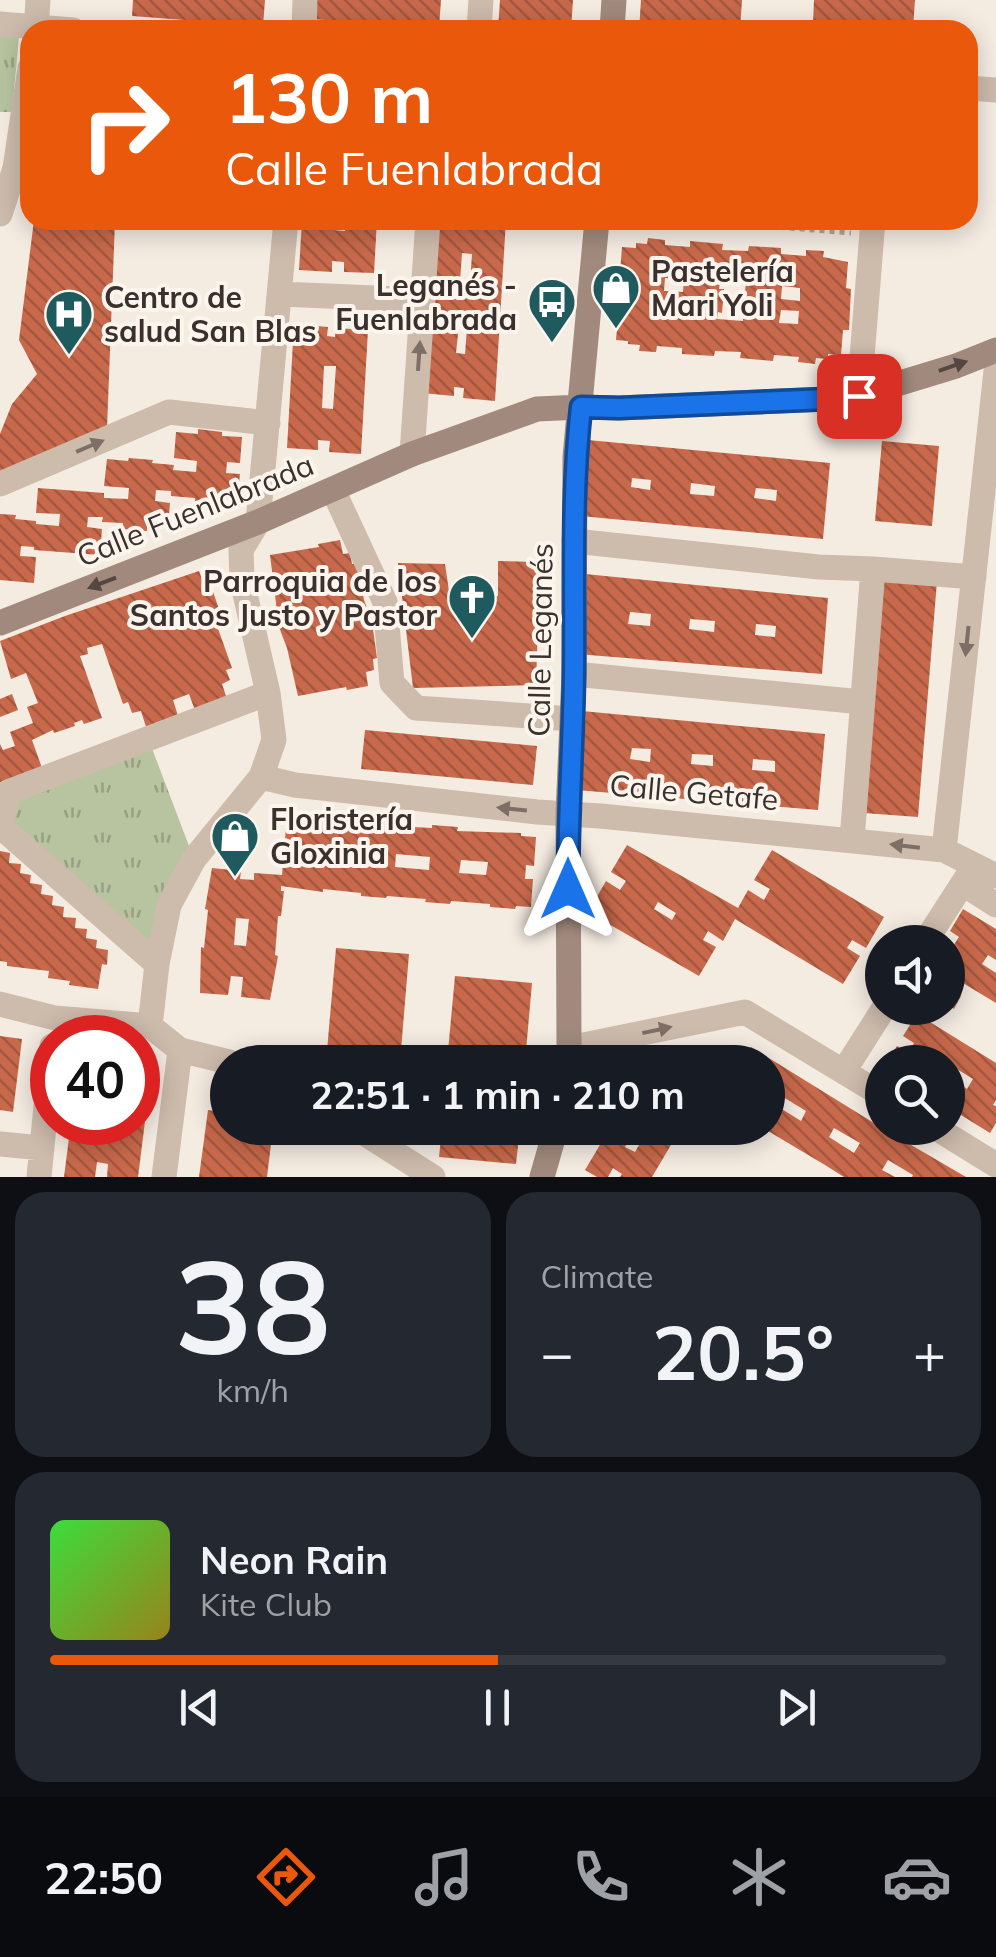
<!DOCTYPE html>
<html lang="en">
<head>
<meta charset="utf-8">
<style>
  :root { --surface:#171b24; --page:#242831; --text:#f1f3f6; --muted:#9ea1a6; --line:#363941; --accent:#ea580c }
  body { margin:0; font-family:Mulish,sans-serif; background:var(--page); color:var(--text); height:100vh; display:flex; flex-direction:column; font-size:38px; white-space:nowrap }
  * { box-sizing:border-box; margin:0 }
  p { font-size:32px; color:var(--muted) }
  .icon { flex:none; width:55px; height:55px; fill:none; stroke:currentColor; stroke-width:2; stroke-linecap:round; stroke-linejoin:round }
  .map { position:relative; height:1177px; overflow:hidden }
  .drawer { display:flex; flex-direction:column; gap:15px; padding:15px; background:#0d0f14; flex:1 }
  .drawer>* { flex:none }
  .hud { position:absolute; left:20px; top:20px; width:958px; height:210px; border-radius:30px; box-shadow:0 5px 25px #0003; background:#ea580c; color:#fff; overflow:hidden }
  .tools { position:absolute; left:865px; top:925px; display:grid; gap:20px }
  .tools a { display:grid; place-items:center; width:100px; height:100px; border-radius:50%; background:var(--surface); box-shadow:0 5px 25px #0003; font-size:50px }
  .speed { position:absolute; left:30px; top:1015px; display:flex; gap:20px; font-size:50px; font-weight:700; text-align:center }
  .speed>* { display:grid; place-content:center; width:130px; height:130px; border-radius:50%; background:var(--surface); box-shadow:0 5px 25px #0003; line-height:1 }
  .speed .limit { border:15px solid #d22; background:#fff; color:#111 }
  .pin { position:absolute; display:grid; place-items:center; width:85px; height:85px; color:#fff; margin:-42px; border-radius:20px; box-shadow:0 5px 15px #0006 }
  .me { position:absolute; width:110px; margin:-55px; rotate:0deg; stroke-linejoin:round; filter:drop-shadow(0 0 8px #0008) }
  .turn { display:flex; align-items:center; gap:35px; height:210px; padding:0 40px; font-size:45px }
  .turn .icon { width:130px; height:130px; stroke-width:2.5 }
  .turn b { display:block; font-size:70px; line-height:85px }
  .big { font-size:75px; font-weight:700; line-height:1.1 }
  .drawer .widget { flex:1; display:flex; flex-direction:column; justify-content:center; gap:15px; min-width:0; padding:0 35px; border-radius:30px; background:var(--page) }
  .drawer .dial { align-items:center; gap:0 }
  .dial b { font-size:130px; line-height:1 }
  .song { display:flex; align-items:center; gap:30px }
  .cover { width:120px; height:120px; border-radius:15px; background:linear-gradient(135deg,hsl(120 70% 55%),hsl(50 70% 35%)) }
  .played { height:10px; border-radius:5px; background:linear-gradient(90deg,var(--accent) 50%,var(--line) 50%) }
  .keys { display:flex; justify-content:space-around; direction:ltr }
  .heat { display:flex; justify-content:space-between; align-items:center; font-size:55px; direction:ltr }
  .drawer .tiles { flex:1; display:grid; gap:15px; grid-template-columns:1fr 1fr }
  .widget:last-child { grid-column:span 2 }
  .trip { position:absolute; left:210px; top:1045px; width:575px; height:100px; border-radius:50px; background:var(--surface); box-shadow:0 5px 25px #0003; font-weight:700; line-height:100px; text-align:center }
  .tab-bar { display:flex; height:160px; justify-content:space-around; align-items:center; background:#090b0e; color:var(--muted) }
  .tab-bar .icon { width:70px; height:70px }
  .tab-bar .selected { color:var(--accent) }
  .tab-bar b { font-size:45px; color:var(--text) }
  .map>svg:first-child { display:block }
</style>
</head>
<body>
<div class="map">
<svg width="996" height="1177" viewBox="0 0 996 1177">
  <defs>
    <pattern id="park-tufts" width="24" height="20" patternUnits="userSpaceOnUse" patternTransform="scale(2.5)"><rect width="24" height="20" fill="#b8c4a0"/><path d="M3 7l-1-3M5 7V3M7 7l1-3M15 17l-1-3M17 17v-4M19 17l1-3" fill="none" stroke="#97a083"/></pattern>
    <pattern id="building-back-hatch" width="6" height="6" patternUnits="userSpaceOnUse" patternTransform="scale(2.5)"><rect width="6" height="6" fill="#c8694b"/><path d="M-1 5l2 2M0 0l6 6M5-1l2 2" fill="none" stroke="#a4573f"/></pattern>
  </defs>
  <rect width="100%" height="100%" fill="#f4ebe1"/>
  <path fill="url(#park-tufts)" d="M0,25L20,26L12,112H0Z
    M148,738L194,859L157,964L1,827L8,792Z"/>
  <path fill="url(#building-back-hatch)" fill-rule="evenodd" d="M133,0H265L263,26L132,16Z
    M312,0H441L439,28L311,19Z
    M500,0H573L571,30L498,29Z
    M641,0H742L740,30H639Z
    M814,0H915L913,28L813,23Z
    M34,220L115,222L107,428L0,472V434L12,404L37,374L19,340Z
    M302,220H334L333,230L345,231L346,220H377L374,273L344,272V262L332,261V272L299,270Z
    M435,220H506L495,401L463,398L464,388L454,387V396L422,393ZM462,253L472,254L470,283L460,282ZM460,315H468L465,354L456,353Z
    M648,238L665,240V245L690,247V241L723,244L722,250L748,251L749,246L781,248V254L806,256V250L824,251L823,257L848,262L846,288L851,289L849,330H843L841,355L828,354V359L816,358L815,364L798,362L799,357L774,355L773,361L740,358L741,352L715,351L714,356L682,354V348L657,346L656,352L639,351L640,345L628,344V341L616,340L618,314L612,313L615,272L620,273L622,247L636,248V243L647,244ZM665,278L684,279L683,292L664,291ZM720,282L746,284L745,290H741L740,314H743V321L717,319L718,312L722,313L724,289H719ZM782,286L800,288V301L781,299ZM664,301L682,303L681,316L663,314ZM781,310L799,311L798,324L779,323Z
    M294,324L328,327L327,336L335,337L336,328L368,330L361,454L329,452L330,441L318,440V450L287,448ZM324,366H336L333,409L322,408Z
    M198,429L222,432V436L242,437L240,463L227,462L226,473L240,474L237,500L217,498L216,504L195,501V498L171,496V491L156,490L155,501L170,503L168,527L147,525V531L123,529V523L102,522L103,517H88L87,527L102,529L100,555L34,550V547L21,546L20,556L36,557L34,583L0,580V514L16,515L15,519L36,521V524L59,526L60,514L36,513L38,488L104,493V498L128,499L129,488L104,486L107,459L128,461L129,458L153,460L152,463L174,465L173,470L196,472L197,461L174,458L176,432L198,434Z
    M588,440L830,463L823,539L581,516ZM632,478L651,480L650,490L631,487ZM691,483L715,486L714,496L690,494ZM756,488L777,490L776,501L754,498Z
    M882,441L939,446L932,526L875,521Z
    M340,540L343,554L350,553L352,564H357L364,600L372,622L377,658L373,659L374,670L366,672L368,686L347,690L346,687L298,696L287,648L279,627L270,555L319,547L318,544Z
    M498,561L540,562L536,685L413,688L398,563L445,564L450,598L498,596Z
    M199,571L202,579L208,577L223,621L216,623L232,668L226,670L230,680L222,684L228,702L196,713L189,694L173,700L179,719L147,730L141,711L132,713L128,702L123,704L102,644L87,648L88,654L80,656L102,718L84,724L82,720L74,723L75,726L54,733L53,730L32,740L42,768L0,783V744L3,750L15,746L10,732L33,723L27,707L38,703L26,673L11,679L0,641L65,616Z
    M585,574L828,598L822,674L577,654ZM630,612L651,614L650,626L628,624ZM690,619L715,621L714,632L689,629ZM756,624L776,626L775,637L755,635Z
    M882,577L937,581L918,817L864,813Z
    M12,694L18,710L0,717V699Z
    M582,711L825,734L818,810L576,790ZM632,748L651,749L650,762L630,759ZM692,754L713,755V766L691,764ZM753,759L775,761V772L752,770Z
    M365,730L537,746L533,785L361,769Z
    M303,814L328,816V819L368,822V819L393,821V825L412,827L432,828V825L458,827L457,831L521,833V836L536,837L534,866L526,865L525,879H533L531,907L516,906L515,909L490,907V904L451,901L450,904L425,902L426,899L387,896L386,898L361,896V893L323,889V892L281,886V891H284L281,916H278L275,955L278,956L270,1000L241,997L243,977L231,976L228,995L200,993L201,947L204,948L208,910L205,909L212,868L241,871L240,879L254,880V873L282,875L287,816L303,817ZM332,848L365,851V864L331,861ZM396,854L430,857L429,870L395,867ZM461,860L488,862L486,875L459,873ZM236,918L249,919L246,946L234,945Z
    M627,845L738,908L748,890L764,900L770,889L754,880L772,850L884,917L866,948L852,940L847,948L860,956L843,984L735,919L723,941L708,931L703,940L716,947L699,976L588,912L606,881L620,890L626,881L611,872ZM658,902L676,913L672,920L654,909Z
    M0,851L10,853L9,863L21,864L20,873L31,875L30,883L42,885L41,894L53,896L52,905L64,907L63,917L76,918L75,928L87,929L86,938L97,940L96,948L108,950L107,965L102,964L98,989L69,985L70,981L48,978L49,971L7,966V962L0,961Z
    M963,909L996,929V960L988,955L982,964L996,973V1003L948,974V943L953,946L959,937L950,931Z
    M336,948L409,954L400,1062H326Z
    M455,976L532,983L525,1062H447Z
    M948,988L961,996L954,1009L948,1005Z
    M917,1014L996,1063V1100L993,1105L996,1106V1123L990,1133L948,1107V1076L967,1089L973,1079L939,1058L937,1062H887L897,1046L908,1053L914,1043L903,1036Z
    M0,1036L22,1039L13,1112L0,1110Z
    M751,1047L882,1128L966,1177H912L913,1175L888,1160L882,1170L895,1177H844L825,1165L763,1128H768V1062H741ZM775,1092L806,1111L801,1121L769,1101ZM834,1128L860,1143L854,1153L829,1137Z
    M138,1064L152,1066L138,1177H107L108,1164L97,1162L95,1177H64L71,1122H101L100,1134L111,1136L112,1122H138Z
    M208,1110L228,1113V1128H273L267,1177H199Z
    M442,1128H520L516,1164L439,1157Z
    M610,1128H637L625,1147L635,1152L649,1128H681L652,1177H620L622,1174L613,1168L608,1177H597L585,1170Z"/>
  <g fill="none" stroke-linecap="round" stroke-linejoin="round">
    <path stroke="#b9a596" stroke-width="5" stroke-dasharray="5 5" stroke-linecap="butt" d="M690,220L851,233"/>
    <path stroke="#cdbbac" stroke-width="25" d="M0,24L73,30
      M36,30L38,0
      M304,30L305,0
      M479,30L481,0
      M968,88L996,90
      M0,214L15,168L30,68
      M280,294L423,300
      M859,395L873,220
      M412,454L428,220
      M0,484L169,412L268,423
      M333,490L385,602L392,683L416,708L573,719
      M574,541L819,567L873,569L852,840
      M873,569L974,577
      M574,674L862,702
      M261,777L295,785L537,812L600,816L944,850L996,876
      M944,850L996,371
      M963,884L996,905
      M925,942L974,866
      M157,964L1,827L8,792L268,693
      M0,1004L55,1018L150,1026L180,1050L229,1062
      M150,1026L157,964L169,905L194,859L261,777L274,740L268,693L242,581L241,550L258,522L286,220
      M569,1048L745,1012L882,1095
      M844,1071L884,1008
      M356,1128L433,1177
      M936,1128L996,1165
      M0,1144L42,1148
      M39,1177L52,1046
      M164,1177L180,1050"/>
    <path stroke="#a18a7d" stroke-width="25" d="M612,30L614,0
      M0,623L258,522L412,454L537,409L581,407L619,408L851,398L956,366L996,350
      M566,1062L569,1048L568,814L574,674L575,457L597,220
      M542,1177L556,1128"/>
  </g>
  <defs><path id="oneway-solid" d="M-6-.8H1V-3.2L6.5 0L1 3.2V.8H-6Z" transform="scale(2.5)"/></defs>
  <g fill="#7d6f65">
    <use href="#oneway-solid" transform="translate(419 356) rotate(-86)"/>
    <use href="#oneway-solid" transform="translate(90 446) rotate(-23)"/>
    <use href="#oneway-solid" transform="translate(967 641) rotate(96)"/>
    <use href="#oneway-solid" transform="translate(512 809) rotate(-174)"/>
    <use href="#oneway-solid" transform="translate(905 846) rotate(-173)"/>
    <use href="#oneway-solid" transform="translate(657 1030) rotate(-12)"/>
  </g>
  <g fill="#544640">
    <use href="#oneway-solid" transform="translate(953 366) rotate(-19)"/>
    <use href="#oneway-solid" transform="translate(102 583) rotate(159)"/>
  </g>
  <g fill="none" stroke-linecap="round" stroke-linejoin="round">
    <g stroke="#114b97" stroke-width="25">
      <path id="route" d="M568,889C568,817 573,746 574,675C575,585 571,496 581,407L619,408L852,398L859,396"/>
    </g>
    <use href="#route" stroke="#1a73e8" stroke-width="18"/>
  </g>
  <defs>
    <g id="shop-pin" transform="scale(2.5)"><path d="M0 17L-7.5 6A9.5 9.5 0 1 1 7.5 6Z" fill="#1f5a5e" stroke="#fbf5ee"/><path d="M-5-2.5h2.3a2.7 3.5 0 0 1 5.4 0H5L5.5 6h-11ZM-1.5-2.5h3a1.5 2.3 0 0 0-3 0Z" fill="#fff"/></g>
    <g id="bus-pin" transform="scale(2.5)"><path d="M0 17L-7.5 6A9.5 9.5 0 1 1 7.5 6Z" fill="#1f5a5e" stroke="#fbf5ee"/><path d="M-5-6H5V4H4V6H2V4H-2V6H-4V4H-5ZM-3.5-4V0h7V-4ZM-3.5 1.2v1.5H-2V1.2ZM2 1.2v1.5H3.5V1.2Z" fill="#fff"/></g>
    <g id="hospital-pin" transform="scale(2.5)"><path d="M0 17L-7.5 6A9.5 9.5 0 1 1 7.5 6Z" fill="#1f5a5e" stroke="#fbf5ee"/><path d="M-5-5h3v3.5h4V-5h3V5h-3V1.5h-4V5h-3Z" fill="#fff"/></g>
    <g id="church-pin" transform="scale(2.5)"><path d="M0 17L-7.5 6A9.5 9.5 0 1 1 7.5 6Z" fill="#1f5a5e" stroke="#fbf5ee"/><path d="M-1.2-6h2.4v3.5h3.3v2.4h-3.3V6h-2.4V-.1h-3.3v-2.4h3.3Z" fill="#fff"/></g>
  </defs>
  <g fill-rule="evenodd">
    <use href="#shop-pin" x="616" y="288"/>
    <use href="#bus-pin" x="552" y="302"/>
    <use href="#hospital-pin" x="69" y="314"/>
    <use href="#church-pin" x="472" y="598"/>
    <use href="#shop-pin" x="235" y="836"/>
  </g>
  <g text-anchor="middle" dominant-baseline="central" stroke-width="8" stroke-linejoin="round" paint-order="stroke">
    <g font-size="30" font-weight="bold" fill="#3b302b" stroke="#fbf5ee" text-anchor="start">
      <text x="651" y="271">Pastelería<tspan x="651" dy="34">Mari Yoli</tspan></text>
      <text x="517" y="285" text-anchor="end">Leganés -<tspan x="517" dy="34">Fuenlabrada</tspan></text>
      <text x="104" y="297">Centro de<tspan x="104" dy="34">salud San Blas</tspan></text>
      <text x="437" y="581" text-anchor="end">Parroquia de los<tspan x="437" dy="34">Santos Justo y Pastor</tspan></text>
      <text x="270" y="819">Floristería<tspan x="270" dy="34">Gloxinia</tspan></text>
    </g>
    <g font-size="30" fill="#3b302b" stroke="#fbf5ee">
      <text transform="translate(195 510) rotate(-22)">Calle Fuenlabrada</text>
      <text transform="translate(540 640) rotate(-89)">Calle Leganés</text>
      <text transform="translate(694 792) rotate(5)">Calle Getafe</text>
    </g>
  </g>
</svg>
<div class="tools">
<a><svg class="icon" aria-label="sound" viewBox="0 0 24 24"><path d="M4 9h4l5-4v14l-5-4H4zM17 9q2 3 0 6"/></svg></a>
<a><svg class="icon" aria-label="search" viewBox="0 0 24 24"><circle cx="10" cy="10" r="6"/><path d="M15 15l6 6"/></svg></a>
</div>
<div class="speed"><div class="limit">40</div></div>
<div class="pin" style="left:859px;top:396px;background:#d93025"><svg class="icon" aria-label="arrive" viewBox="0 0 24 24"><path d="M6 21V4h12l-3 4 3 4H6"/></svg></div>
<svg class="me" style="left:568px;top:889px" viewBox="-20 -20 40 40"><path d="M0-17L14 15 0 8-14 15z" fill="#1a73e8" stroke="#fff" stroke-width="4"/></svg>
<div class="trip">22:51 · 1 min · 210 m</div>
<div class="hud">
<div class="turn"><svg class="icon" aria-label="right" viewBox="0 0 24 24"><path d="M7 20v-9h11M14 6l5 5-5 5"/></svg><div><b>130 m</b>Calle Fuenlabrada</div></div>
</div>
</div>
<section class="drawer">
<div class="tiles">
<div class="widget dial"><b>38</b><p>km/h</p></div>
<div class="widget"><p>Climate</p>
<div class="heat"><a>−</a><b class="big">20.5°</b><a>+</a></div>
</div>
<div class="widget">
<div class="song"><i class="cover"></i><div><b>Neon Rain</b><p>Kite Club</p></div></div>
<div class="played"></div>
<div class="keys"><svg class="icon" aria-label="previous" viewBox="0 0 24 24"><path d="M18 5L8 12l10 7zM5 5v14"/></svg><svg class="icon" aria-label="pause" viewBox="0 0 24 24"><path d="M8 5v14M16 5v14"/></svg><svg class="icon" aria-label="next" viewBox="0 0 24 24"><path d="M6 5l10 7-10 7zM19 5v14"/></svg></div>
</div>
</div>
</section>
<nav class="tab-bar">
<b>22:50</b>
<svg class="icon selected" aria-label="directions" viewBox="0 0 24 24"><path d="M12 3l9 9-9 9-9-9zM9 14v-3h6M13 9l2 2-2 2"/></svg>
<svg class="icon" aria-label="music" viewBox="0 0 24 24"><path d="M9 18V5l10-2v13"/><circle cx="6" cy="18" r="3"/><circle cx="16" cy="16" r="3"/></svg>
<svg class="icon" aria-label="phone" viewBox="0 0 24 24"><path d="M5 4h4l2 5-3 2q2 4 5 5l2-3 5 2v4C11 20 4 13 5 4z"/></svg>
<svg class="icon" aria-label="climate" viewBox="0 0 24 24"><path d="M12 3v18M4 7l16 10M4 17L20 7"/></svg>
<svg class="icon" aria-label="car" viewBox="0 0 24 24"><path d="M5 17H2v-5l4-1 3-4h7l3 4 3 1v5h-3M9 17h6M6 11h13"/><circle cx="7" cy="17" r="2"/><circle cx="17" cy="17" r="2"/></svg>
</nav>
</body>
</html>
